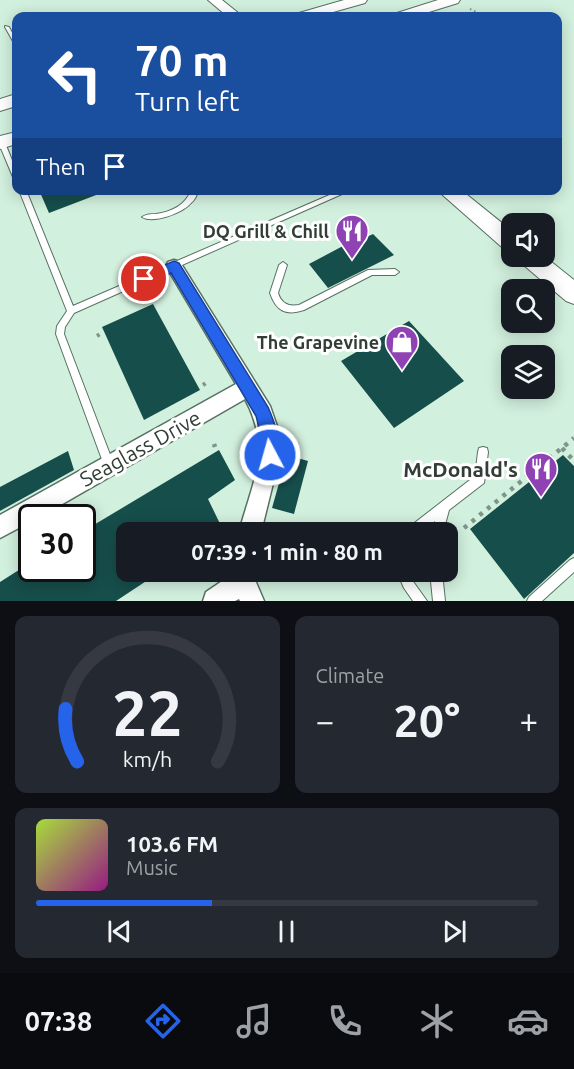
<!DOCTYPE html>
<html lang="en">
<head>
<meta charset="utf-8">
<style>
  :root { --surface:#171b24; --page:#242831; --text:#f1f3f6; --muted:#9ea1a6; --line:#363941; --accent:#2563eb }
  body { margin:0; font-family:Ubuntu,sans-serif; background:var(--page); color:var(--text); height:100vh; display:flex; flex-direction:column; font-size:22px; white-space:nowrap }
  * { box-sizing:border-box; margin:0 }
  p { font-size:20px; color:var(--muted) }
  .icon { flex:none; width:33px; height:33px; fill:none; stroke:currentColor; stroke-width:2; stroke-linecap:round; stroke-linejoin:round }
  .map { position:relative; height:601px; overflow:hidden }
  .sheet { display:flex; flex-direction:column; gap:15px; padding:15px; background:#0d0f14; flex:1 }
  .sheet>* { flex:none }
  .banner { position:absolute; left:12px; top:12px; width:550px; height:183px; border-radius:12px; box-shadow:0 3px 15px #0003; background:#1a4fa0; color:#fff; overflow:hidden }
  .tools { position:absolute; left:501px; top:213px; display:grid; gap:12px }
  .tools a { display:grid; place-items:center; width:54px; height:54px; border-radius:12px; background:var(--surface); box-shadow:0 3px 15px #0003; font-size:30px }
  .speed { position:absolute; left:18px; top:504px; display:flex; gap:12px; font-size:30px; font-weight:700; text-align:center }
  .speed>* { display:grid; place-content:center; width:78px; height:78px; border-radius:50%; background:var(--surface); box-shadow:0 3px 15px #0003; line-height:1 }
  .speed .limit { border:3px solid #111; border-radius:9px; background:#fff; color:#111 }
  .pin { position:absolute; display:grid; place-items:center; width:51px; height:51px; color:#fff; margin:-26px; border:3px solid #fff; border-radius:50%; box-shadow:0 2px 6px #0007 }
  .me { position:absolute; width:66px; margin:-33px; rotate:354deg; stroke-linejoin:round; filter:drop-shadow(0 0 4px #0008) }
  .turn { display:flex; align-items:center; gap:21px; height:126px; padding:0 24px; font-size:27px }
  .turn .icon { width:78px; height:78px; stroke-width:2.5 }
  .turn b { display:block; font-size:42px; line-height:51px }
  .then { display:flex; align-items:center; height:57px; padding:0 24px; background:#0003; gap:12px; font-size:22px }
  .big { font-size:45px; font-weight:700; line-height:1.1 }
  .sheet .tile { flex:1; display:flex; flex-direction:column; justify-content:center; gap:9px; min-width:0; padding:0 21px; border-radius:12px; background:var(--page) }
  .sheet .dial { align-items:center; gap:0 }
  .dial svg { height:156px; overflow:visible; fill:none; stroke:var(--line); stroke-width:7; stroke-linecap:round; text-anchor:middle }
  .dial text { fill:var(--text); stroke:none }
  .song { display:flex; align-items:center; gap:18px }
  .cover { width:72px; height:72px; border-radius:9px; background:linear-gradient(135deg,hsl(80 70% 55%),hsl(310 70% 35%)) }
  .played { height:6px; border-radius:3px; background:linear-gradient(90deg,var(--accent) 35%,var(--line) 35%) }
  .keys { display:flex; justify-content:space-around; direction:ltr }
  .heat { display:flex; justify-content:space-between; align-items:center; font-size:33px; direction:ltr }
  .sheet .tiles { flex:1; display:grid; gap:15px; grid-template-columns:1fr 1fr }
  .tile:last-child { grid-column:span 2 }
  .trip { position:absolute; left:116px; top:522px; width:342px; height:60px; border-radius:12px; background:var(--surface); box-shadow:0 3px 15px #0003; font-weight:700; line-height:60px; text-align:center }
  .tab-bar { display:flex; height:96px; justify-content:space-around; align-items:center; background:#090b0e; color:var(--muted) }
  .tab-bar .icon { width:42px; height:42px }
  .tab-bar .on { color:var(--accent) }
  .tab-bar b { font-size:27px; color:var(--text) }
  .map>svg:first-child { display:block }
</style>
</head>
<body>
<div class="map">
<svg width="574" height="601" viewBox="0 0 574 601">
  <rect width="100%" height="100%" fill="#d2f0de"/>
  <path fill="#164e4b" d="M39,190H103L104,192L49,213Z
    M373,234L394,255L328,288L309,264L358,238L360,240Z
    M153,304L200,390L144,420L102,327Z
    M409,321L464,381L394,428L341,361Z
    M219,450L235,480L208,499L224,532H126V572H160L116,601H0V582L22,568H82V532Z
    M68,451L74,470L0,511V487Z
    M287,455L308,461L294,514L272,508Z
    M563,455L574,466V553L524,599L470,529Z"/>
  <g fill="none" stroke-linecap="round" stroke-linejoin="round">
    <g stroke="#577162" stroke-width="2">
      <path id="lane" d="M5,26L9,27L16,40V44L14,43L5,27Z
        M2,141L5,143L16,170V179L13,177L0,146V142Z
        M19,190H26L73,306L341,190H351L74,313L65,327L64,334L114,465L113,469L109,470L105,469L104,465L56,334L57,326L67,311Z
        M191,190H198C197,195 195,200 191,203C183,213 153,224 142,217C147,214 150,214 156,214C171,212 186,205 191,190Z
        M283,262L287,265L278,293C281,303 288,307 299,305L368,270L395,269L399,272L395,275H372L304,310C286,316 276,311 270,293L279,265Z
        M483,447L487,448L488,452L484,483L449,510L443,532H433L435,521L420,532H407L408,528L475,476L478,452L479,448Z
        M574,558V572L542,601H527L529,597L570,560Z
        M397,572H409L412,580L427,601H413L404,588Z
        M430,572H442L445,601H433Z"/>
    </g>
    <g stroke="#577162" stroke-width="3">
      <path id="street" d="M174,260L180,262L270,406L279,432L280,455L261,532H239C253,481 272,449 245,399L38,518H32V521L0,538V515L236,384L166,266L168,262Z
        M231,572H255V580L264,601H240L239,599L235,601H203L206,592L231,575Z"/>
    </g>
    <g stroke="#577162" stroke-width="2">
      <path id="secondary" d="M208,0H222L242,16H227Z
        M437,190H461L512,231V251L504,249Z
        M517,256H544L574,280V304L566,301L520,262Z"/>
    </g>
    <g stroke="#577162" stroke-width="2">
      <path id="primary" d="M344,0H367L365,3L319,16H296L299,13Z
        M438,0H460L458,3L416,16H394L397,13Z
        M16,94V106L0,111V99Z
        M16,132V144L0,149V136Z"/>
    </g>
    <path stroke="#809589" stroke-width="2" stroke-dasharray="1.5 3" stroke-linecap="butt" d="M470,9L485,16"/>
    <path stroke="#809589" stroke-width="4" stroke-dasharray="3 4.5" stroke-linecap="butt" d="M97,336L100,334
      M203,385L206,383"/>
    <path stroke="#809589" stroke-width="4.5" stroke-dasharray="4 6" stroke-linecap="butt" d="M214,444L215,447
      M562,448L574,461
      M464,528L574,438"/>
    <use href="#lane" fill="#fff" fill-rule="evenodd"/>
    <use href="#street" fill="#fff" fill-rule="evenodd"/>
    <use href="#secondary" fill="#fff" fill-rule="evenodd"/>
    <use href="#primary" fill="#fff" fill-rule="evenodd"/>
  </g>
  <path fill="#2563eb" stroke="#184099" stroke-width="1.5" d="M174,261L179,263L268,407C275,423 283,444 276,461L270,464L264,461C259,449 261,432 256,416L171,273L144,285L137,279L139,276Z"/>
  <defs>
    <g id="restaurant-pin" transform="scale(1.725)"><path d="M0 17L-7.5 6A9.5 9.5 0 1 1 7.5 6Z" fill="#8e42b3" stroke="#fff"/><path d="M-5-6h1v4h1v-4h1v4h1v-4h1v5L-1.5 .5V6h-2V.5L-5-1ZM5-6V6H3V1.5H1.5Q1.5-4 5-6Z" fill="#fff"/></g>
    <g id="shop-pin" transform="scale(1.725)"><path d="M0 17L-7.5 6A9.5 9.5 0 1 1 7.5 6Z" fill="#8e42b3" stroke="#fff"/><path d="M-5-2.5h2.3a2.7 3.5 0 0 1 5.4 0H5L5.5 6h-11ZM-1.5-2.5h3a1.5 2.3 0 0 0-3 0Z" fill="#fff"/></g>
  </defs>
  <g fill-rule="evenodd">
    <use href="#restaurant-pin" x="352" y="231"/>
    <use href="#shop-pin" x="402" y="342"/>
    <use href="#restaurant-pin" x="541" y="469"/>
  </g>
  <g text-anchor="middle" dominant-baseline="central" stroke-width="6" stroke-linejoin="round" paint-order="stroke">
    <g font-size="18" font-weight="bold" fill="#313d36" stroke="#fff" text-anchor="end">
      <text x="329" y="231">DQ Grill &amp; Chill</text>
      <text x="379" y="342">The Grapevine</text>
    </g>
    <g font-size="21" fill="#313d36" stroke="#fff">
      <text transform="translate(140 448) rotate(-29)">Seaglass Drive</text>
    </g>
    <g font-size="21" font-weight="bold" fill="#313d36" stroke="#fff" text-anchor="end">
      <text x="518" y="469">McDonald's</text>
    </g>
  </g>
</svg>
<div class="tools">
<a><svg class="icon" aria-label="sound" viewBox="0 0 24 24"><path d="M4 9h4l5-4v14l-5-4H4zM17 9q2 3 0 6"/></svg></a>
<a><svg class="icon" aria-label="search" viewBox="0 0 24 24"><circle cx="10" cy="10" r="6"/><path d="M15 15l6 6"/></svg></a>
<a><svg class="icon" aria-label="layers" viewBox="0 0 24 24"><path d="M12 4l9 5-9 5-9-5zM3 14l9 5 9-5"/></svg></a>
</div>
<div class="speed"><div class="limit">30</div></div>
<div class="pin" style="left:144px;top:279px;background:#d93025"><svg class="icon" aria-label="arrive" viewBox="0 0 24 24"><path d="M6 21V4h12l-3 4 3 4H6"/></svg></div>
<svg class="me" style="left:270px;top:455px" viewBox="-20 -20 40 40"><circle r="17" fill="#2563eb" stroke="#fff" stroke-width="3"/><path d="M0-11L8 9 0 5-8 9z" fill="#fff"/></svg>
<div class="trip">07:39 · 1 min · 80 m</div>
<div class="banner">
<div class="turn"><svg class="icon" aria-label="left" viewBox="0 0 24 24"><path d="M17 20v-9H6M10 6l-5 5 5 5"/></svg><div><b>70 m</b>Turn left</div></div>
<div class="then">Then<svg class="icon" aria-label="arrive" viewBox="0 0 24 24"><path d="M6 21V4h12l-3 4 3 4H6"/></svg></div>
</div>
</div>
<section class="sheet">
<div class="tiles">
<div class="tile dial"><svg viewBox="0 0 100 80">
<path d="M14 69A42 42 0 1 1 86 69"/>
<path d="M14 69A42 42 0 0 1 8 42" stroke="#2563eb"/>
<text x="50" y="56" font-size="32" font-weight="700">22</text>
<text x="50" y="72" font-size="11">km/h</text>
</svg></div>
<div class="tile"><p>Climate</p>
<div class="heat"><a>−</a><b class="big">20°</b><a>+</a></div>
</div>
<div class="tile">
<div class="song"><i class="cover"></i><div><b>103.6 FM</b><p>Music</p></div></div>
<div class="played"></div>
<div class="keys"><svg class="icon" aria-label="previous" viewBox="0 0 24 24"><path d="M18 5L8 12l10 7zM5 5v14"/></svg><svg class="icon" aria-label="pause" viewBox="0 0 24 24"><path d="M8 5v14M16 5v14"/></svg><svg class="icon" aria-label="next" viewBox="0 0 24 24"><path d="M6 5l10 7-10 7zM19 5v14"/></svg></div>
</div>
</div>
</section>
<nav class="tab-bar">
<b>07:38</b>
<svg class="icon on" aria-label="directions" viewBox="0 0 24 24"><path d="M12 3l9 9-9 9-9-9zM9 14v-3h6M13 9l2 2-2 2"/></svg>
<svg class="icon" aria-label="music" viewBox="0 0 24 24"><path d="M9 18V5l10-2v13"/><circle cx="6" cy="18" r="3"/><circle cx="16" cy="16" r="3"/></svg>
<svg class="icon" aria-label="phone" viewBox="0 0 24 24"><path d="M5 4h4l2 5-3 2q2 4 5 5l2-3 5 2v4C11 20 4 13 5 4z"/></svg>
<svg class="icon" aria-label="climate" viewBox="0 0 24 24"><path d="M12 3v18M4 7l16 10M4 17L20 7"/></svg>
<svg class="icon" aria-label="car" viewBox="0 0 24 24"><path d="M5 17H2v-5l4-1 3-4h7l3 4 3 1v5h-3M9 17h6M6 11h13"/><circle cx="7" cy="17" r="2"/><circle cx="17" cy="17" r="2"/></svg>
</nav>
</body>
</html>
